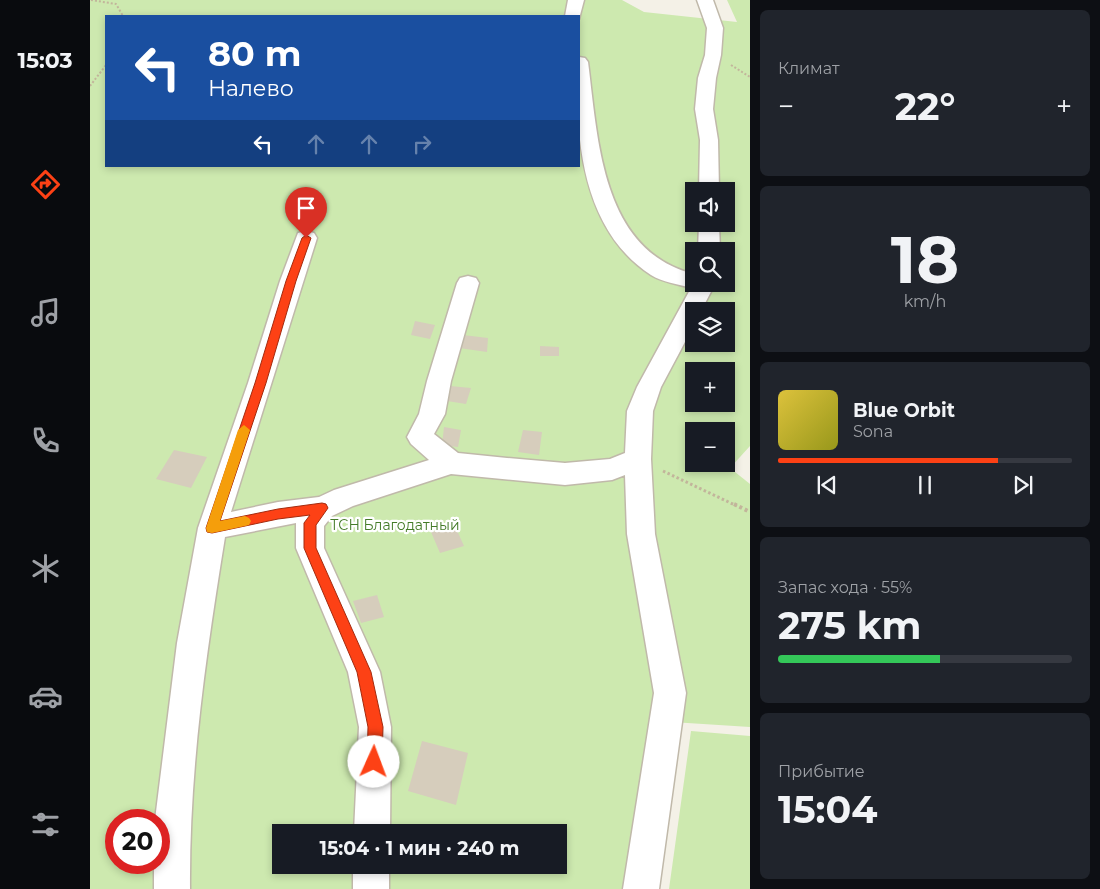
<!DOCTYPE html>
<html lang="ru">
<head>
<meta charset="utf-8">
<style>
  :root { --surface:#171b24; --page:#20242c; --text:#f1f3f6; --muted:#9ea1a6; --line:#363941; --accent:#fd4115 }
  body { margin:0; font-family:Montserrat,sans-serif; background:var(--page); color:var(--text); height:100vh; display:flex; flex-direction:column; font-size:19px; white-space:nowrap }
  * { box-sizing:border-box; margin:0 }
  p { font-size:16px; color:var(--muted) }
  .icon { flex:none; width:28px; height:28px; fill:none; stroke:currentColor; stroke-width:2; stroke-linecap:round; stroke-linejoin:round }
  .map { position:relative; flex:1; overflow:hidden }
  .sheet { display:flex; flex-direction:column; gap:10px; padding:10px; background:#0d0f14; width:350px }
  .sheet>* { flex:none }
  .guide { position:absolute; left:15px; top:15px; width:475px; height:152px; border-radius:0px; box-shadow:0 2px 8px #0003; background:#1a4fa0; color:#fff; overflow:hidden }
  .buttons { position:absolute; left:595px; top:182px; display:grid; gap:10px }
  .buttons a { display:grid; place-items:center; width:50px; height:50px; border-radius:0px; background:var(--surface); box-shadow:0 2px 8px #0003; font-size:25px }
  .speed { position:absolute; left:15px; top:809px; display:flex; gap:10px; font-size:25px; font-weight:700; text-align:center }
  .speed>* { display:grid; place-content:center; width:65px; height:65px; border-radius:50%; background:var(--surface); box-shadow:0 2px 8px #0003; line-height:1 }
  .speed .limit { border:8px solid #d22; background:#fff; color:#111 }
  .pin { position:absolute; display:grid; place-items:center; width:42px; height:42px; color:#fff; margin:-51px -21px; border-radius:50% 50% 50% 0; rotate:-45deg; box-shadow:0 0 5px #0007 }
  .pin .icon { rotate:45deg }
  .me { position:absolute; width:55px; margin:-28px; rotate:2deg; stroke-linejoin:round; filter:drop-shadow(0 0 4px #0008) }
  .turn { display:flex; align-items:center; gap:18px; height:105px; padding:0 20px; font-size:22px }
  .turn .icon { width:65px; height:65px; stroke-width:2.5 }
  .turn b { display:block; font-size:35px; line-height:42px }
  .lanes { display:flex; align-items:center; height:48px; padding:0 20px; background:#0003; justify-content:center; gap:25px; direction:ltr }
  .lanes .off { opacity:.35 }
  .big { font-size:38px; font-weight:700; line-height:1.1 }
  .sheet .widget { flex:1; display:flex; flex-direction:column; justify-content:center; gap:8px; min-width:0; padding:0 18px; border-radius:8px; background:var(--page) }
  .sheet .dial { align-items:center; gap:0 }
  .dial b { font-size:65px; line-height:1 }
  .song { display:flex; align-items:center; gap:15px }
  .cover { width:60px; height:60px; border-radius:8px; background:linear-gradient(135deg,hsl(50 70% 55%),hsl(60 70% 35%)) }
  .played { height:5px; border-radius:2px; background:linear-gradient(90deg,var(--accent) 75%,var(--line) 75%) }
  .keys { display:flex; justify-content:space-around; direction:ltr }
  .heat { display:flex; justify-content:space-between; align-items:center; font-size:28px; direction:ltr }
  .charge { height:8px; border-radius:4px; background:linear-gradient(90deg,#34c759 55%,var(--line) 0) }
  .trip { position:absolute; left:182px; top:824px; width:295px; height:50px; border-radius:0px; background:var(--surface); box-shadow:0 2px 8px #0003; font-weight:700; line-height:50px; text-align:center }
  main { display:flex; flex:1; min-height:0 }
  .dock { display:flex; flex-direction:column; width:90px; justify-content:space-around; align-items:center; background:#090b0e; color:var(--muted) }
  .dock .icon { width:35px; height:35px }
  .dock .active { color:var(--accent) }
  .dock b { font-size:22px; color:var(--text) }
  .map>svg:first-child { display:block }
</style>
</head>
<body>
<main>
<nav class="dock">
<b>15:03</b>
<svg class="icon active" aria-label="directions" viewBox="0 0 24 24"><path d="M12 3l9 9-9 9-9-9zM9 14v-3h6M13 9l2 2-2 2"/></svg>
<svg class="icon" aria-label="music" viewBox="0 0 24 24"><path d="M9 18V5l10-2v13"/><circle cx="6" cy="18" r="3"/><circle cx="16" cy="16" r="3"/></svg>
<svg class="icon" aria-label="phone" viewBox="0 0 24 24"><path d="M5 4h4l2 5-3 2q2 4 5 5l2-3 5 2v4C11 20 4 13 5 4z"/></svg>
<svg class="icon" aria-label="climate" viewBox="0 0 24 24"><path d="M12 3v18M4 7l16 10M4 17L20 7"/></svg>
<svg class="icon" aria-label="car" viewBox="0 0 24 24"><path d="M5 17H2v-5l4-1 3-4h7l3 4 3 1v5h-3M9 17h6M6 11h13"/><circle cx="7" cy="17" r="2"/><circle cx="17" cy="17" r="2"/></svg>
<svg class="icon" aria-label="filters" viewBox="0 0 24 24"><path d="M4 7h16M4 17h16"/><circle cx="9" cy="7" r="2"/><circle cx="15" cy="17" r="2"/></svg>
</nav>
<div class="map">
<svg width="660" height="889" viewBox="0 0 660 889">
  <rect width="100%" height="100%" fill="#f4f1e7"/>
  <path fill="#cde9af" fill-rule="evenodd" d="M0,0H532L554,12L647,22L637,0H660V446L640,468L660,484V727L566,721L532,889H0ZM16,16H489V166H16ZM604,191H636V224H604ZM604,251H636V284H604ZM604,311H636V344H604ZM604,371H636V404H604ZM604,431H636V464H604ZM26,820H69V862H26ZM191,832H469V865H191Z
    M601,731L660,736V889H579Z"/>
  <path fill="#d6cdbc" d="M325,321L345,325L340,339L321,335Z
    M373,335L398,338L397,352L369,348Z
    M450,346L469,347V356H450Z
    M360,386L381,388L376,404L357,401Z
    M354,427L371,430L368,447L352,445Z
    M433,430L452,432L449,455L428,452Z
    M84,450L117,457L101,488L66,479Z
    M365,526L374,546L350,553L341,532Z
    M287,595L294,617L271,623L263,601Z
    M332,741L378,753L366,805L318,791Z"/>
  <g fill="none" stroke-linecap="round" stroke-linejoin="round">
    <g stroke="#c0b9aa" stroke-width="3">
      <path id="minor" d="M478,0H494L489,19V16H475Z
        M607,0H623L633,28L631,55L626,78L623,109L628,140L629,191H609L610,140L605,109L608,78L615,55L617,28Z
        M489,57L495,58L498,62C508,139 511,251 604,274V284H625L611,311H604V325L571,387L563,411L561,459L565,534L596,693L569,889H533L564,693L537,534L535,475L522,480L475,485L361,474L263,506L242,516L234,526V548L290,672L301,727L300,832H264L269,727L258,672L206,548V523L135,537C116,654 99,771 100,889H64V862H69V820H65L87,643L108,528L158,383L190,281L208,233L216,231L224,233L227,238L141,512L188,502L229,497L244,490L339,460L321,444L317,437L329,414L337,381L367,283L370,278L378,276L386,278L389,283L361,381L355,414L344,434L368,453L417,458L475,463L520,459L535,453L537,411L547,387L601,288C588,284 572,282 561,275C490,229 484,132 489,57Z
        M609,224H629L630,251H608Z
        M263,865H299V889H263Z"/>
    </g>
    <path stroke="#c2b59b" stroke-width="2" stroke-dasharray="2 2" stroke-linecap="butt" d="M1,0L26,4L33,16
      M641,65L660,77
      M0,86L16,65"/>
    <path stroke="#c2b59b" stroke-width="3" stroke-dasharray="2.5 2.5" stroke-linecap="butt" d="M573,471L647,506"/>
    <path stroke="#c2b59b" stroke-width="4" stroke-dasharray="3 3" stroke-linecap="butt" d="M644,504L660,512"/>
    <use href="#minor" fill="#fff" fill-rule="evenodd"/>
  </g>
  <path fill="#fd4115" stroke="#a42a0e" d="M216,235L221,238L206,281L176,383L130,521L188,509L232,503L236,504L238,508L226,525V548L281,672L293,727L292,762L290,768L284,770L279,768L277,762L278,727L267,672L214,548V523L220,515L188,519L122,533L117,532L116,528L165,383L196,281L212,238Z"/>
  <path fill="#f59e0b" d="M154,425L160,430L130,521L155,516L159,518L161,521L159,525L155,526L122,533L117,532L116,528L148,430Z"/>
  <g text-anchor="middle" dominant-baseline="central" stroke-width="4.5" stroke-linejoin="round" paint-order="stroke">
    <g font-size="14" fill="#447b28" stroke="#fff">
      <text x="305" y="525">ТСН Благодатный</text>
    </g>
  </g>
</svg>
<div class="buttons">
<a><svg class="icon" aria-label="sound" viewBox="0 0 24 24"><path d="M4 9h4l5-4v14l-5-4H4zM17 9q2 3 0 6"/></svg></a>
<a><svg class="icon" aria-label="search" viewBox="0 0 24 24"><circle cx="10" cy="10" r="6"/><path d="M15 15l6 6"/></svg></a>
<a><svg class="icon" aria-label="layers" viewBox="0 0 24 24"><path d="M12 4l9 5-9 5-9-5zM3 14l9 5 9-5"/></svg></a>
<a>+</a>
<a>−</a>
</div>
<div class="speed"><div class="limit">20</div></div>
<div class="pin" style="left:216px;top:238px;background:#d93025"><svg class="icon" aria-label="arrive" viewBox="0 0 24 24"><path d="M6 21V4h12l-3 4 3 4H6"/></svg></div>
<svg class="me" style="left:284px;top:762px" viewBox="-20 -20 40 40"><circle r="19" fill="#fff"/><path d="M0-13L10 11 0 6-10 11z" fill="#fd4115"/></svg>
<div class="trip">15:04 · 1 мин · 240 m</div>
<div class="guide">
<div class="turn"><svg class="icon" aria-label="left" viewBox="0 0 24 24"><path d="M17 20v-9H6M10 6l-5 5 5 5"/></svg><div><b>80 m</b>Налево</div></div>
<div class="lanes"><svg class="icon" aria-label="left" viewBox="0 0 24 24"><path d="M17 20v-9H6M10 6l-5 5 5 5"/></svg><svg class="icon off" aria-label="ahead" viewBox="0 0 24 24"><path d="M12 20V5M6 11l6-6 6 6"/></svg><svg class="icon off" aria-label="ahead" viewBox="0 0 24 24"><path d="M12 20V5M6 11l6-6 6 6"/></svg><svg class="icon off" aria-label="right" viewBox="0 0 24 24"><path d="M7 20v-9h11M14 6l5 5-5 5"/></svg></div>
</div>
</div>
<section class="sheet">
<div class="widget"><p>Климат</p>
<div class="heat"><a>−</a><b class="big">22°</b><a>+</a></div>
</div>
<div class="widget dial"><b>18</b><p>km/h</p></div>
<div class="widget">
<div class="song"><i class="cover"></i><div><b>Blue Orbit</b><p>Sona</p></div></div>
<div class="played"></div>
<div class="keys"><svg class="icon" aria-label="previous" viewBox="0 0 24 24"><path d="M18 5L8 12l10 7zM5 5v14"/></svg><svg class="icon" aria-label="pause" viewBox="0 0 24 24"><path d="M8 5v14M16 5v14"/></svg><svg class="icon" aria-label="next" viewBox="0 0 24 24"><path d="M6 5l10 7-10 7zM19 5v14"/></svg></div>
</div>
<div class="widget"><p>Запас хода · 55%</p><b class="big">275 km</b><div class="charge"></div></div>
<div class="widget"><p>Прибытие</p><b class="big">15:04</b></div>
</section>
</main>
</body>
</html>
